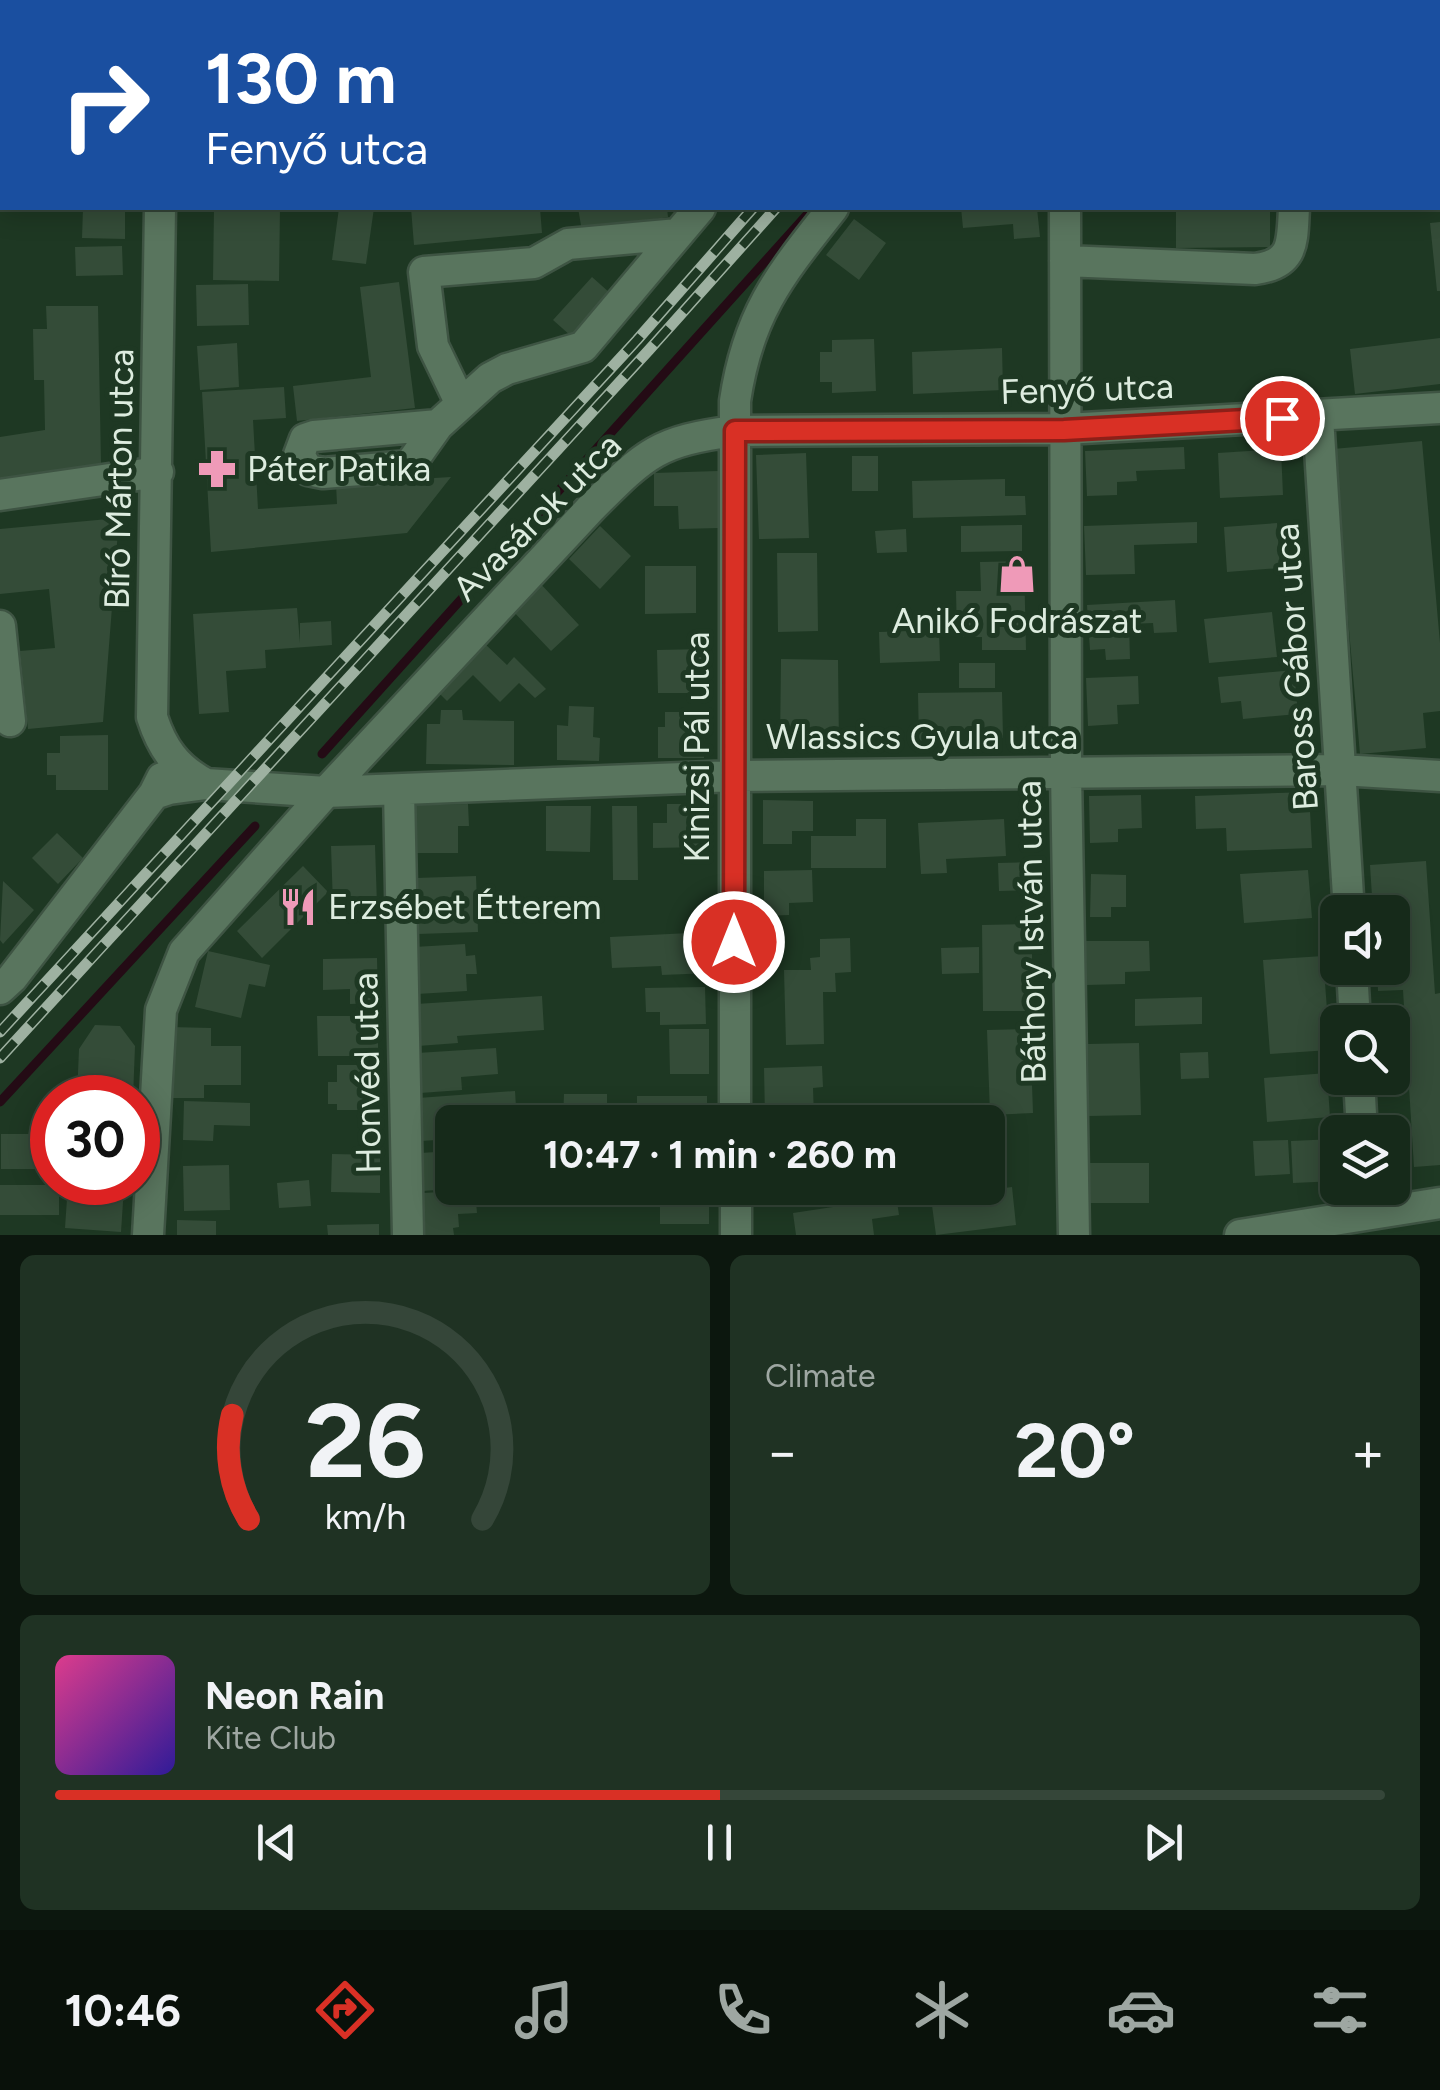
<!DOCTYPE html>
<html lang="en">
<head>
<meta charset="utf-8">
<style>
  :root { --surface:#162a1a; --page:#1f3223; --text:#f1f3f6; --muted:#9ea7a2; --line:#354639; --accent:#d93025 }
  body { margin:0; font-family:Figtree,sans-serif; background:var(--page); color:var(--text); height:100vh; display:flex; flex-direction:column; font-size:38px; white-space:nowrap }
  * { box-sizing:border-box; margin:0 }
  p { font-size:32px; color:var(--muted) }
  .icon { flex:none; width:55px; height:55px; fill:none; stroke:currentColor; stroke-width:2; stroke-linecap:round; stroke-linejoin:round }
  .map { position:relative; height:1235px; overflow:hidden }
  .drawer { display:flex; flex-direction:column; gap:20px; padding:20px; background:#0c170e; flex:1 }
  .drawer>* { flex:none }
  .banner { position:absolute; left:0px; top:0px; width:1440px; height:210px; box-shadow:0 5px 25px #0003,0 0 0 2px var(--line); background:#1a4fa0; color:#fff; overflow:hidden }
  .tools { position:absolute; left:1320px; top:895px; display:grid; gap:20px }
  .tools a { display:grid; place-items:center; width:90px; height:90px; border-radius:15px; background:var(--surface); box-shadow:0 5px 25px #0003,0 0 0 2px var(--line); font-size:50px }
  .speed { position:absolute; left:30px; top:1075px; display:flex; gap:20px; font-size:50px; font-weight:700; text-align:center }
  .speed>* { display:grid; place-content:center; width:130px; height:130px; border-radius:50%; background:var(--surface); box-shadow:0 5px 25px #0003,0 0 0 2px var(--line); line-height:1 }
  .speed .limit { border:15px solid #d22; background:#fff; color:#111 }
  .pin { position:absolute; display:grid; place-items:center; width:85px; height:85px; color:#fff; margin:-42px; border:5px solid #fff; border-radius:50%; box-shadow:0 2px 10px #0007 }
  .me { position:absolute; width:110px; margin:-55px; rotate:0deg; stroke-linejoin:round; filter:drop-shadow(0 0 8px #0008) }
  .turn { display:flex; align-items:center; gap:35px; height:210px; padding:0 40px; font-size:45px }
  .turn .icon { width:130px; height:130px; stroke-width:2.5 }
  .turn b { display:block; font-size:70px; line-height:85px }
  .big { font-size:75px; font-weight:700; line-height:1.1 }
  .drawer .tile { flex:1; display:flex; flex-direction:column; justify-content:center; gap:15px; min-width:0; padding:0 35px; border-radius:15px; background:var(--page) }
  .drawer .dial { align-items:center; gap:0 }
  .dial svg { height:260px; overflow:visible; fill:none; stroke:var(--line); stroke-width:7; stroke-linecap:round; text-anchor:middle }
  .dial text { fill:var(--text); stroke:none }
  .song { display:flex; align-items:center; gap:30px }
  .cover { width:120px; height:120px; border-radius:15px; background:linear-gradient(135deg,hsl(330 70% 55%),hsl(250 70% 35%)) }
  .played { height:10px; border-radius:5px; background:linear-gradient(90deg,var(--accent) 50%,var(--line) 50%) }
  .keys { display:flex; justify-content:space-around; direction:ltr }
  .heat { display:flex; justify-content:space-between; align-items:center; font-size:55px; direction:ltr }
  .drawer .tiles { flex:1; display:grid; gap:20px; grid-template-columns:1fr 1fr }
  .tile:last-child { grid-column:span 2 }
  .trip { position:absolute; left:435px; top:1105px; width:570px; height:100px; border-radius:15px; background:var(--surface); box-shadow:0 5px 25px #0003,0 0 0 2px var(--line); font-weight:700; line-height:100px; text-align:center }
  .tab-bar { display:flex; height:160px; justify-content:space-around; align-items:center; background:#09110a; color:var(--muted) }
  .tab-bar .icon { width:70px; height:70px }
  .tab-bar .selected { color:var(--accent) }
  .tab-bar b { font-size:45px; color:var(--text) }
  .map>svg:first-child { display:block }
</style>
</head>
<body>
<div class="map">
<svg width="1440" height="1235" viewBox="0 0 1440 1235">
  <rect width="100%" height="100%" fill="#1e3823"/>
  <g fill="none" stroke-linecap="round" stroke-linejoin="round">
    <path stroke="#240b15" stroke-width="9" d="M969,2L970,0
      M322,754L813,208
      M0,1102L255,826"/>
  </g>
  <path fill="#344c38" d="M83,208H125V239L82,238Z
    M214,208H280L279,281L213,280Z
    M339,208H374L366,264L332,260Z
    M411,208H540L542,233L414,245Z
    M578,208H667L668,217L582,231Z
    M961,208H1037L1040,237L1014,239L1013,224L963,228Z
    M1176,208H1270V247L1176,248Z
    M854,219L886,243L859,280L826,255Z
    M1440,222V291H1437L1430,223Z
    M122,246L123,275L76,276L75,247Z
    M592,277L610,293L571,336L553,320Z
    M399,282L415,408L297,421L293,386L371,377L360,287Z
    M248,284L249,325L197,326L196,285Z
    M46,306H98L101,464L0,480V437L45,430L44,380H34L33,329H47Z
    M1440,338V384L1355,394L1350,349Z
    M874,339L876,391L832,393V382H820V352H832V340Z
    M237,343L239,387L200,390L197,346Z
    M1002,348L1003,390L913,394L912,352Z
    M284,387L286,418L253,420L258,509L337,504L336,484L451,477L407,533L211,552L202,392Z
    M1422,441L1440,643V711L1423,713L1426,748L1360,754L1333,449Z
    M1184,447L1185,469L1136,471L1137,481L1117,482V495L1087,496L1085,451Z
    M1281,449L1283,495L1220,498L1218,453Z
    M806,453L809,538L759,539L756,455Z
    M852,456H878V491H852Z
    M718,471L719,528L679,529L678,506H654V473Z
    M1005,479V496H1025L1026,515L913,518L912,481Z
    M119,518L103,722L28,729L20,651L55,648L49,589L0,594V529Z
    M1197,522V543L1134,545L1135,574L1086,575L1084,526Z
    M1277,523L1280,568L1227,572L1224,527Z
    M1022,525V551L961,552V526Z
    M600,526L631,556L600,589L569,559Z
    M906,529L907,552L877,553L875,531Z
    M777,553H817L818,631L778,632Z
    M1024,561L1026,650H982V637H957L956,591H981L980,562Z
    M645,566H696V613L645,614Z
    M538,581L579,625L551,651L510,608Z
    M1175,600L1177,632L1154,633L1153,623L1129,624L1130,659L1106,660L1105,649L1090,650L1087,605Z
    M297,608L300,643V623L331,621L332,645L265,650L266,668L226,671L229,712L199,714L193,614Z
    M1272,612L1277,657L1209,663L1204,619Z
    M939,630L940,661L880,663L879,632Z
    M483,642L507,665L514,657L546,689L535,698L519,683L500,702L473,675L447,701L435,689Z
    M705,649V693H658L657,650Z
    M781,659L838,660L839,746L780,745Z
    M959,663H995V688H959Z
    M1294,670L1298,714L1243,719L1241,701L1221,703L1218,677Z
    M1138,676L1139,704L1117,705L1118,724L1088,726L1086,678Z
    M1002,692L1003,738L919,741L918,693Z
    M569,706L594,707L593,737L600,738L599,761L557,760V725L568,726Z
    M441,710H462L463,720L514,721V765L426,764L427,724H440Z
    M665,712H705L704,758H658V727H665Z
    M108,735V790H56V775H47V753H60V736Z
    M1309,792L1312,848L1227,851L1226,828L1196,829L1195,796Z
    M1141,795L1142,828L1118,829V842L1090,843L1089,796Z
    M763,800L813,801V831H792V844H763Z
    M468,804L469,826H458V853H416L415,805Z
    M667,804H705V847L653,848V823H667Z
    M546,806H591L590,852L546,851Z
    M612,806H637L638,880H613Z
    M856,819H886V868H811V836H856Z
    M1004,819L1006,856L946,859L947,873L921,874L918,823Z
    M57,833L83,858L58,884L32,858Z
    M375,845L377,905L333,906L331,846Z
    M1426,861L1435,994L1440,993V1165L1414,1167L1403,990L1378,991L1377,968H1392V912H1373L1370,865Z
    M1031,862V890L999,891L998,863Z
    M303,866L328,892L262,958L237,931Z
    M812,870L813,902L789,903V915L764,916V871Z
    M1308,870L1312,918L1244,923L1240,874Z
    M1091,874L1126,875V907H1111V917H1090Z
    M476,876L478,932L418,934L416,878Z
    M3,881L34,910L3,944L0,940Z
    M1032,924V1011H983L982,925Z
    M709,932L711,973L662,975L661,966L612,968L610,937Z
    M850,938L851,972L835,973L836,992H823L824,1044L786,1045L784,970H811L810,958L820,957V939Z
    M1085,941H1149L1150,971L1125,972V984L1086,985Z
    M465,944L466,956L475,955L477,974H466L467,991L417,994L414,947Z
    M979,947V973L942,974L941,948Z
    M208,951L270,965L265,987L249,984L241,1018L195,1007Z
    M1323,956L1330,1050L1270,1054L1263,960Z
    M377,958L378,1003L350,1004V989L323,990V959Z
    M705,987L706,1024L660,1025V1012H646L645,988Z
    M542,996L544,1030L457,1036L458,1043L418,1046L416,1004Z
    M1202,997V1024L1135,1026V999Z
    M317,1016H378V1056H318Z
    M95,1025L120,1026L135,1046L133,1098L77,1097L79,1049Z
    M170,1027L211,1028V1046H241V1085H204V1098H169Z
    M669,1029H709V1074H670Z
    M1030,1029L1033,1113L990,1115L987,1030Z
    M1139,1043L1141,1115L1089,1116L1088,1044Z
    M496,1048L498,1074L461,1077L462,1090L420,1093L417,1053Z
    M1208,1052L1209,1078L1181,1079L1180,1053Z
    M337,1065H377V1110H337V1104H328V1082H337Z
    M822,1066L823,1087L813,1088L814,1117L765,1118L764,1068Z
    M1327,1073L1330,1117L1267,1122L1264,1078Z
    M515,1091L517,1122H452V1139L421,1141L418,1098Z
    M564,1094H607V1122H563Z
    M637,1096H707V1122H637Z
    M184,1101L250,1103V1126L214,1125L213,1141L183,1140Z
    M1,1134H52V1169H1Z
    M1335,1139L1337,1181L1293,1183L1291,1141Z
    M1288,1140L1290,1174L1255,1176L1253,1141Z
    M452,1151V1189L422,1191L420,1153Z
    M332,1154L380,1155V1193L331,1192Z
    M1090,1163H1149V1203H1090Z
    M229,1165L230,1210L184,1211L183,1166Z
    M309,1180L311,1206L279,1208L277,1183Z
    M68,1184L124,1187L121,1232L65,1228Z
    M0,1185H59V1215H0Z
    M1012,1187L1016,1225L936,1235L931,1198L947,1197L946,1188H974L975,1192Z
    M660,1188H709V1224H660Z
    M864,1188H895L899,1215L872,1219L874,1235H796L793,1213L866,1202Z
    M475,1190L477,1213L458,1214L459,1227L453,1228L454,1235H425L423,1193Z
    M177,1220L216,1221V1235H177Z
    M379,1224V1235H328L327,1225Z"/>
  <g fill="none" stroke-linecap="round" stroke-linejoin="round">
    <g stroke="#3e5443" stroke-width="35">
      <path id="minor" d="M740,0V2
        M162,2V0
        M1065,2V0
        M1304,2V0
        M1438,107H1440
        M1438,161H1440
        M160,208L152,717C162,748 176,768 206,784
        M1065,208L1066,773L1074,1235
        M1065,261L1255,269C1295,264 1292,242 1294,208
        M460,402L433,346L424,272L534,263L568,244L678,234
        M1318,417L1349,912
        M438,425L314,436L305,439L299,455L308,470L323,473L409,466L438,425L490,378L507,369L583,347L700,208
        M0,495L158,472
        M0,626L10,721
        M399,790L408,1235
        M154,794L169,789L206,784L326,792L734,776L1341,770L1440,776
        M1352,968L1355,1022
        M0,989L12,978L154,794L162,778
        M1359,1078L1362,1132
        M735,1122V401C748,313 780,275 833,208
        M736,1188V1235
        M148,1235L161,1010L184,952L326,792L591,508C646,453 657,441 735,431L1065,429L1440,408
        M1240,1235L1440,1203"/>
    </g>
    <path stroke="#819584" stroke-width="5" stroke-dasharray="5 5" stroke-linecap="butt" d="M991,2L993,0"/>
    <use href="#minor" stroke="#59755e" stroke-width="30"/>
    <g stroke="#9eb1a1" stroke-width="11">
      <path id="rail" d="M915,2L917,0
        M937,2L939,0
        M0,1032L637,340L753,208
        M0,1058L649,350L776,208"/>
    </g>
    <use href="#rail" stroke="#1e3823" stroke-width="8" stroke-dasharray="22" stroke-linecap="butt"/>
  </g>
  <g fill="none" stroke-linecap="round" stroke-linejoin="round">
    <g stroke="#8d1f18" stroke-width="25">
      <path id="route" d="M734,942L735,431L1064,430L1282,418"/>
    </g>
    <use href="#route" stroke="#d93025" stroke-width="18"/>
  </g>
  <defs>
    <g id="pharmacy-bare" transform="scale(3)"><path d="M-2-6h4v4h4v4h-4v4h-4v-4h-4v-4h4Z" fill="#ef9ab8" stroke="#1e3823" stroke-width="2.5" paint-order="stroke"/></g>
    <g id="shop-bare" transform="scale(3)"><path d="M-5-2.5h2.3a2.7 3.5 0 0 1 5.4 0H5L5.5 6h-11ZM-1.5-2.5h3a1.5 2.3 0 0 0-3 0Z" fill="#ef9ab8" stroke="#1e3823" stroke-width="2.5" paint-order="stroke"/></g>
    <g id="restaurant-bare" transform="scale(3)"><path d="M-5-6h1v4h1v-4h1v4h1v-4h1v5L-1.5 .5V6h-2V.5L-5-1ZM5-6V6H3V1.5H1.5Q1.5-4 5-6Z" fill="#ef9ab8" stroke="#1e3823" stroke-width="2.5" paint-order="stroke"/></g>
  </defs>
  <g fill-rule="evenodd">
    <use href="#pharmacy-bare" x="217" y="469"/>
    <use href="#shop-bare" x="1017" y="574"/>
    <use href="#restaurant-bare" x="298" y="907"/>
  </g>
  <g text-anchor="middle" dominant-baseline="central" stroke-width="10" stroke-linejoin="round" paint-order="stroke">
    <g font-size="35" fill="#ddecdf" stroke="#1e3823">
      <text transform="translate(1087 389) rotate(-2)">Fenyő utca</text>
      <text transform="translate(119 479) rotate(-89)">Bíró Márton utca</text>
      <text transform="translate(537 517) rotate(-45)">Avasárok utca</text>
      <text transform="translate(1296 667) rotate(-94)">Baross Gábor utca</text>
      <text x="922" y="737">Wlassics Gyula utca</text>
      <text transform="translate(697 747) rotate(-90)">Kinizsi Pál utca</text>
      <text transform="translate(1031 932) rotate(-91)">Báthory István utca</text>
      <text transform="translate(367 1073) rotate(-91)">Honvéd utca</text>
    </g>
    <g font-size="35" fill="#ddecdf" stroke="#1e3823" text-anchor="start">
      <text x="247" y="469">Páter Patika</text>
      <text x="1017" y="621" text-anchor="middle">Anikó Fodrászat</text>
      <text x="328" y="907">Erzsébet Étterem</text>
    </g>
  </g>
</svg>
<div class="tools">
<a><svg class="icon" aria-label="sound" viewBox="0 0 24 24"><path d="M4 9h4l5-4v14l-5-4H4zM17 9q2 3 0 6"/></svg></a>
<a><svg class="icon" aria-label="search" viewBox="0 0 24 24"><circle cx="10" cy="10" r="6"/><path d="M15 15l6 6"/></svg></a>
<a><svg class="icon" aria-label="layers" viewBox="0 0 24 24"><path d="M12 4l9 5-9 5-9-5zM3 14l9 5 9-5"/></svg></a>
</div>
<div class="speed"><div class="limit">30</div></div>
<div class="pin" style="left:1282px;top:418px;background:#d93025"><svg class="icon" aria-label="arrive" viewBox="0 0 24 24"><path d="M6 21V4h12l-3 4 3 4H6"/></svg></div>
<svg class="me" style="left:734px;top:942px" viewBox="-20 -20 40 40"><circle r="17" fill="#d93025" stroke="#fff" stroke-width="3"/><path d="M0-11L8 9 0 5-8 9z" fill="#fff"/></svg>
<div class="trip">10:47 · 1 min · 260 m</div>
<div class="banner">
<div class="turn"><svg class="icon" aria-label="right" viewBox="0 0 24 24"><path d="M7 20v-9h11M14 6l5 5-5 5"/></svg><div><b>130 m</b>Fenyő utca</div></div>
</div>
</div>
<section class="drawer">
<div class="tiles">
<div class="tile dial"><svg viewBox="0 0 100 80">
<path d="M14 69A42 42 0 1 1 86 69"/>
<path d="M14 69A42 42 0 0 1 9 37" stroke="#d93025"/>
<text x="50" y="56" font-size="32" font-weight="700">26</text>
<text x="50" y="72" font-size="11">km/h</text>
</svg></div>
<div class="tile"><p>Climate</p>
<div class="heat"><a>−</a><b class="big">20°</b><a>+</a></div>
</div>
<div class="tile">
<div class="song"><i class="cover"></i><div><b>Neon Rain</b><p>Kite Club</p></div></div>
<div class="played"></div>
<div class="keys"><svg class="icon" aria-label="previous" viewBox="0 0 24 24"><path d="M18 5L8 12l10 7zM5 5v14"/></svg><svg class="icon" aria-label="pause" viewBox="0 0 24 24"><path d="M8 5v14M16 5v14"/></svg><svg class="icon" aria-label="next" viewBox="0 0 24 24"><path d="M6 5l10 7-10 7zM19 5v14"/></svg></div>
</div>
</div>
</section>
<nav class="tab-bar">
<b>10:46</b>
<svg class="icon selected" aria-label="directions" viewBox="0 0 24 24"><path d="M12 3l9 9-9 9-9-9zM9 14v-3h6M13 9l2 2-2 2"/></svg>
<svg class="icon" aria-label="music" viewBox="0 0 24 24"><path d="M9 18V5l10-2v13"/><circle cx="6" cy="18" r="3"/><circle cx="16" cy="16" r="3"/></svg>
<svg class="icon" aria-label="phone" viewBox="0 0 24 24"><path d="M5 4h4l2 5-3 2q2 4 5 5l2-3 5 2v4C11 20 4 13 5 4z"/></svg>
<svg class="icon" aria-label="climate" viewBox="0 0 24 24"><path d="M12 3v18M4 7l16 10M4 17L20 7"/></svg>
<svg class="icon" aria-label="car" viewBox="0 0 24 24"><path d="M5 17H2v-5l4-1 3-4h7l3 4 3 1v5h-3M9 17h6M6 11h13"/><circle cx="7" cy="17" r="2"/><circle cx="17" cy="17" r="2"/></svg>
<svg class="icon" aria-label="filters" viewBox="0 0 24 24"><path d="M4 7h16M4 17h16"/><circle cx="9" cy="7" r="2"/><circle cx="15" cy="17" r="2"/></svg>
</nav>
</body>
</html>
